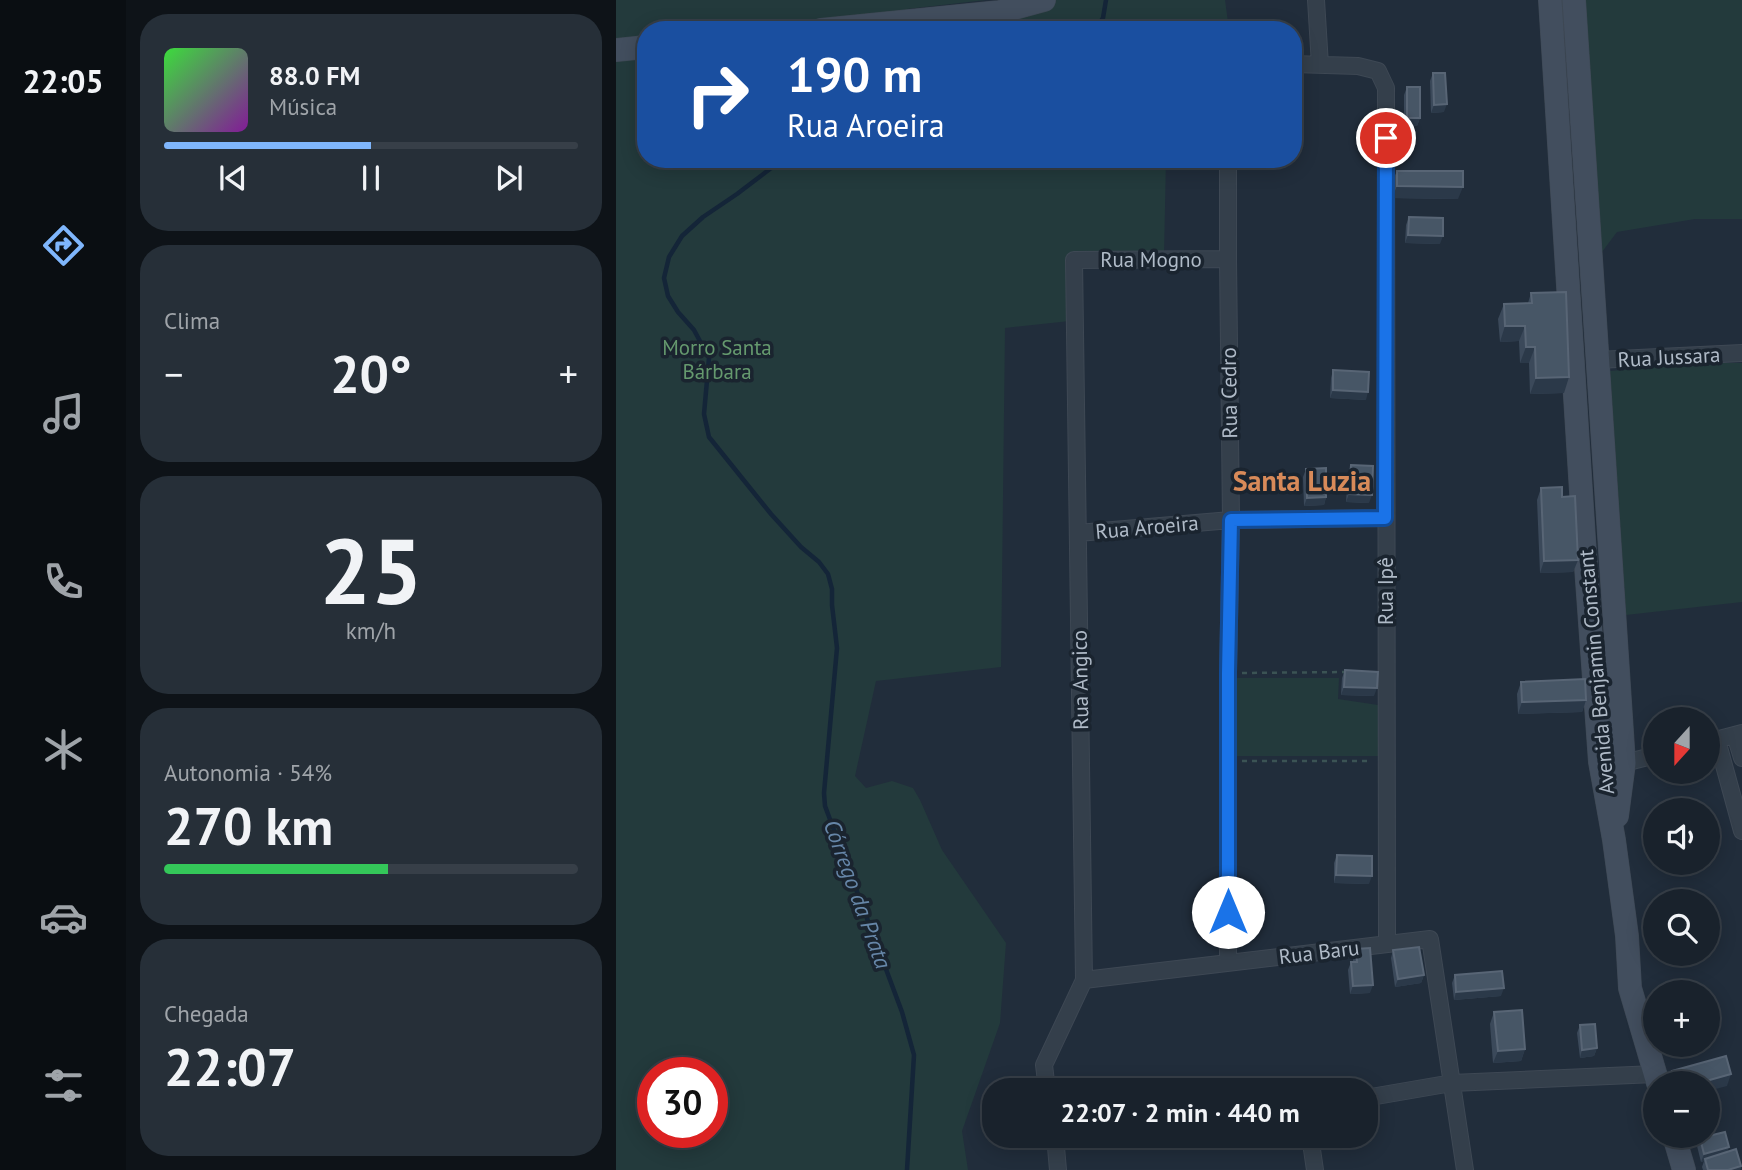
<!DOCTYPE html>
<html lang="pt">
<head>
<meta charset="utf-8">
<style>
  :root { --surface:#19222c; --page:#262f38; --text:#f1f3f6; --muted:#9fa4a9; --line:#373f48; --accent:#7fb6fc }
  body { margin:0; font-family:"PT Sans",sans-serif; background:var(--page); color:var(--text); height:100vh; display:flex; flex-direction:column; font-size:26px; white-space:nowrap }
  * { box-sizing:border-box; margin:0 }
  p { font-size:23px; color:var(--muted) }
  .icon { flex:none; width:38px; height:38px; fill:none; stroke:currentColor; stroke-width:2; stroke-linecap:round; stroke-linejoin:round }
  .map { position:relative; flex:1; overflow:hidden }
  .side { display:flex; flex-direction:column; gap:14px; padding:14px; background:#0e1318; width:490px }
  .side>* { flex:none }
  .top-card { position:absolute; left:21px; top:21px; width:665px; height:147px; border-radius:28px; box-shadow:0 4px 18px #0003,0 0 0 2px var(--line); background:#1a4fa0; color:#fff; overflow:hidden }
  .needle { width:46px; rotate:201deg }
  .tools { position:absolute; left:1027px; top:707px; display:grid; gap:14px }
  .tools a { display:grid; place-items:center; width:77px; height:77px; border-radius:50%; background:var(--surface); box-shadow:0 4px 18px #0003,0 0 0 2px var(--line); font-size:35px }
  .speed { position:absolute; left:21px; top:1057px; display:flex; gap:14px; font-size:35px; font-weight:700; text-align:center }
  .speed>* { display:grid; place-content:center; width:91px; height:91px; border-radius:50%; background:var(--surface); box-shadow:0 4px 18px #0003,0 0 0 2px var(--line); line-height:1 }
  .speed .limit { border:10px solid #d22; background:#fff; color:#111 }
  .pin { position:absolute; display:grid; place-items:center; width:60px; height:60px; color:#fff; margin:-30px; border:4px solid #fff; border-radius:50%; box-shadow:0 2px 7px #0007 }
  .me { position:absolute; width:77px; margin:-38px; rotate:0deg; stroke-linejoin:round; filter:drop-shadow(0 0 5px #0008) }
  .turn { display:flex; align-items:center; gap:24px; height:147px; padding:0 35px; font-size:32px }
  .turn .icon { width:91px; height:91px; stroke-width:2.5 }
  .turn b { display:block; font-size:49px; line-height:60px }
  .big { font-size:52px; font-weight:700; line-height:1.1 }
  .side .widget { flex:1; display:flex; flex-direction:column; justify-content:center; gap:10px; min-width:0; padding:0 24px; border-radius:28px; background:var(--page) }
  .side .dial { align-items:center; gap:0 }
  .dial b { font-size:91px; line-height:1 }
  .song { display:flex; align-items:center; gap:21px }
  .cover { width:84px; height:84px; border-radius:10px; background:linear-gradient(135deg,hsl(120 70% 55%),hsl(290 70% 35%)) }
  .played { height:7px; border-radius:4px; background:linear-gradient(90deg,var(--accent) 50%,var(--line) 50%) }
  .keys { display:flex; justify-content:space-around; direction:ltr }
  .heat { display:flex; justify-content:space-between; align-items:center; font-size:38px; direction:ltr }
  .charge { height:10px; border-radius:5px; background:linear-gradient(90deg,#34c759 54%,var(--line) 0) }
  .trip { position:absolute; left:366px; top:1078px; width:396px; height:70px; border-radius:28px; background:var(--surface); box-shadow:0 4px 18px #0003,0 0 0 2px var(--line); font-weight:700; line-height:70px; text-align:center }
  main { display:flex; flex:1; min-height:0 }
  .menu { display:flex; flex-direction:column; width:126px; justify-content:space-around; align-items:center; background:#0a0e12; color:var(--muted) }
  .menu .icon { width:49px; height:49px }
  .menu .active { color:var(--accent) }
  .menu b { font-size:32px; color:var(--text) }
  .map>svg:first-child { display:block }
</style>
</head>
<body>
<main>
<nav class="menu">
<b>22:05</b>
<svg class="icon active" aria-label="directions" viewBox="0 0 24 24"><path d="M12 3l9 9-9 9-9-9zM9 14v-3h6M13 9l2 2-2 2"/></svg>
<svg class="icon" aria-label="music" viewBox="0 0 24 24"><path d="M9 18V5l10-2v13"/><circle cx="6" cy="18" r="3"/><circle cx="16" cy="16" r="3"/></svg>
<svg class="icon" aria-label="phone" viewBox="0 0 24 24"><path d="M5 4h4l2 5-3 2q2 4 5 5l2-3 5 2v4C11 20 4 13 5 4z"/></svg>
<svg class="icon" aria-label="climate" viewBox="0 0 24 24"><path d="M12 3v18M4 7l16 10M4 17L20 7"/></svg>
<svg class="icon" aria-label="car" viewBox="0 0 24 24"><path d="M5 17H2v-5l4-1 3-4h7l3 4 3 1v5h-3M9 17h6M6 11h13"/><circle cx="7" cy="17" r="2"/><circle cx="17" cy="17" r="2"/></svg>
<svg class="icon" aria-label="filters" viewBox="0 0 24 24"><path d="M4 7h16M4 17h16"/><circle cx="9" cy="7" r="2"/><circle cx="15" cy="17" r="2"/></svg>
</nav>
<section class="side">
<div class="widget">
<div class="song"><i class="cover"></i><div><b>88.0 FM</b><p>Música</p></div></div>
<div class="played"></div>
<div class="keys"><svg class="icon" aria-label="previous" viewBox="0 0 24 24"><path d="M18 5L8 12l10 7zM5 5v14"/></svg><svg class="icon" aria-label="pause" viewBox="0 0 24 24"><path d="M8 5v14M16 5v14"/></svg><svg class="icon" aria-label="next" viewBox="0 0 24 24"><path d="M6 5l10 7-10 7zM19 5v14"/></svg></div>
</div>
<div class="widget"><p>Clima</p>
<div class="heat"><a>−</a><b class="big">20°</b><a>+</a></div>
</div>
<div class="widget dial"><b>25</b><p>km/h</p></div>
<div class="widget"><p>Autonomia · 54%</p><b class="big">270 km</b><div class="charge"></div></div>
<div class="widget"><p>Chegada</p><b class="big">22:07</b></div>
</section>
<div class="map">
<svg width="1126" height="1170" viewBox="0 0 1126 1170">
  <rect width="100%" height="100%" fill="#212d3b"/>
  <path fill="#233a3c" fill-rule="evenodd" d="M0,0H370L291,9L299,21L433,0H609L613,30H30V159H550L548,255L454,257V321L389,328L385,667L260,681L239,776L250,788L276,781L297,788L304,800L326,850L390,943L384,1023L346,1131L352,1170H0ZM37,1073H96V1132H37Z
    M966,0H1126V219H1079L1001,232L983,256Z
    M1082,363H1126V602L1010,615L994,371Z
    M616,678H723L722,699L762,705L764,756H618Z"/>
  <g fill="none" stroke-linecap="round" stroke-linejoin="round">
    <path stroke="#142538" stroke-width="4.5" d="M479,30L487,18L490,0
      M167,159L121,194L87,217L66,236L53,257L48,278L52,296L62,312L78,330L93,358L88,414L93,437L155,514L185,547L203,562L212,574L216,589V605L221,648L208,793L209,806L286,1012L298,1055L291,1170"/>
    <g stroke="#3e4854" stroke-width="18">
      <path id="street" d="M700,0L704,65
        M677,64L742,66L762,71L770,88L771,944
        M981,360L1126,353
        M462,533L615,520L769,518
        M1119,735L1126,758
        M1101,740L1126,831
        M1092,742L1126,733
        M1000,763H1008L1040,755
        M612,963V673L615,520L612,259V159
        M468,980L814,939L849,1170
        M431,1090L428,1065L468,980L458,260L612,259
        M749,1098L836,1083L1039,1074
        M439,1136L442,1170
        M694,1136L699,1170
        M439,1140L475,1136"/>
    </g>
    <g stroke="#3e4854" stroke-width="24">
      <path id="secondary" d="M934,0L968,539L984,762L998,840L1011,936L1014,988L1042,1083
        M958,0L1008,763L1001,816
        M205,30L384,12L428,0
        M0,50L30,47
        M1058,1136L1068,1170"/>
    </g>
    <path stroke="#3b5354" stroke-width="2.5" stroke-dasharray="5 5" stroke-linecap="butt" d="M626,673L731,672
      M626,761H756"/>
    <use href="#street" stroke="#343f4b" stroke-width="16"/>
    <use href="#secondary" stroke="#424e5e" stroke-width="23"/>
  </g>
  <path fill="#3b495a" d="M817,73L828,112L815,113L814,81Z
    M791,87L804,118L801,126H788V95Z
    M781,171L842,199L776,198V182Z
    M793,217L824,244L789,243L790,225Z
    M915,293L948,393L914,394L913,363H904L903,341L884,342L882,319L888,304L912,303Z
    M717,370L750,400L714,398L715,378Z
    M735,465L753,503L730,502L732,473Z
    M690,469L710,497L708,505L688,506L687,477Z
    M925,488L946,497L962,560L957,572L924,573L921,500Z
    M729,670L758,696L725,695L726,678Z
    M905,682L970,700L966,712L902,714L901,694Z
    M721,855L753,884L718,883V863Z
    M740,949L754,993L734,994L732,970L735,962H737V957Z
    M777,950L808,975L805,983L779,987L775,958Z
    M839,975L885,996L838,1000L836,983Z
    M878,1012L909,1049L905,1061L877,1063L874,1024Z
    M964,1025L981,1048L978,1056L964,1058L961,1033Z
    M1056,1071L1111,1086L1092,1083H1051Z
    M1084,1138L1111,1152L1125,1166L1124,1170H1087L1086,1167L1088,1161L1085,1162L1081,1146Z"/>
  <path fill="#2b3949" d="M831,104L828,112L815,113L818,105Z
    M791,118H804L801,126H788Z
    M781,186L847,187L842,199L776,198Z
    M792,235L827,236L824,244L789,243Z
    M889,326H909L903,341L884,342Z
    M910,347H919L913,363H904Z
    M953,377L948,393L914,394L920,378Z
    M717,390L752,392L750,400L714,398Z
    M733,494L756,495L753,503L730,502Z
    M710,497L708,505L688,506L691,498Z
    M962,560L957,572L924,573L928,561Z
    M728,687L761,688L758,696L725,695Z
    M970,700L966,712L902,714L906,702Z
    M720,875L756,876L753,884L718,883Z
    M808,975L805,983L779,987L782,979Z
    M757,985L754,993L734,994L737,986Z
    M888,988L885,996L838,1000L840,992Z
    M981,1048L978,1056L964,1058L966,1050Z
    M909,1049L905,1061L877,1063L882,1051Z
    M1115,1074L1111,1086L1092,1091V1083H1083Z
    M1113,1147L1110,1155L1089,1159L1088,1161L1085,1162L1088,1154Z
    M1125,1166L1124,1170H1112Z"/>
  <path fill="#475666" stroke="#586575" stroke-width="2" d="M817,73H829L831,104L818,105Z
    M791,87H804V118H791Z
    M781,171H847V187L781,186Z
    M793,217L827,218V236L792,235Z
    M950,292L953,377L920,378L919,347H910L909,326H889L888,304L916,303L915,293Z
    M717,370L753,372L752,392L717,390Z
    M735,465L757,466L756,495L733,494Z
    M710,468V497L691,498L690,469Z
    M946,487V497L959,496L962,560L928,561L925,488Z
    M729,670L762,672L761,688L728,687Z
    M969,679L970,700L906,702L905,682Z
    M721,855L756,856V876L720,875Z
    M803,947L808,975L782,979L777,950Z
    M754,948L757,985L737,986L735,962H741L740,949Z
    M886,971L888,988L840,992L839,975Z
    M906,1010L909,1049L882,1051L878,1012Z
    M979,1024L981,1048L966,1050L964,1025Z
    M1110,1056L1115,1074L1083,1083H1059L1056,1071Z
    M1109,1132L1113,1147L1088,1154L1084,1138Z
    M1120,1149L1125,1166L1112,1170H1092L1089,1159Z"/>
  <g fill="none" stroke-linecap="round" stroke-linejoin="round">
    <g stroke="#114b97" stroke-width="18">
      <path id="route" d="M612,912V673L615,520L769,518L770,138"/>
    </g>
    <use href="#route" stroke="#1a73e8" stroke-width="12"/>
  </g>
  <g text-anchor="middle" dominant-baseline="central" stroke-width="7" stroke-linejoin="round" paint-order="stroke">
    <g font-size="21" fill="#afbac7" stroke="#1a242f">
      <text x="535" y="259">Rua Mogno</text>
      <text transform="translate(1053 357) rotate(-3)">Rua Jussara</text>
      <text transform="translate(613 393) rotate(-91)">Rua Cedro</text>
      <text transform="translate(531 527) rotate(-5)">Rua Aroeira</text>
      <text transform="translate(769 591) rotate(-90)">Rua Ipê</text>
      <text transform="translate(980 672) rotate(-95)">Avenida Benjamin Constant</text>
      <text transform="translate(464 680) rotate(-91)">Rua Angico</text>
      <text transform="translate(703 952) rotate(-7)">Rua Baru</text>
    </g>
    <g font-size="21" fill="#65996e" stroke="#1a242f">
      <text x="101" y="347">Morro Santa<tspan x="101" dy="24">Bárbara</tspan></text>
    </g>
    <g font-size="23" font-style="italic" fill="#6686a8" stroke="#1a242f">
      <text transform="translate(242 894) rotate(70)">Córrego da Prata</text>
    </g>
    <g font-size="28" font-weight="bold" fill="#d88a59" stroke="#1a242f">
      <text x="686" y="480">Santa Luzia</text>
    </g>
  </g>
</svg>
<div class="tools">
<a><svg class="needle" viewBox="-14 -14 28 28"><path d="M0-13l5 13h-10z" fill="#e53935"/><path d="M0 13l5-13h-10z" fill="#9fa4a9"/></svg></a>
<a><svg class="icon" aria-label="sound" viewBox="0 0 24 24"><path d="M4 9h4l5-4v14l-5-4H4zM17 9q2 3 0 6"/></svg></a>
<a><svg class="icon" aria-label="search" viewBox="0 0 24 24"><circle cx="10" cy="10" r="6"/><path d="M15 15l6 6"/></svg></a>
<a>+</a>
<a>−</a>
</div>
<div class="speed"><div class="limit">30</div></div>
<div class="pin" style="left:770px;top:138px;background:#d93025"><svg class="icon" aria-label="arrive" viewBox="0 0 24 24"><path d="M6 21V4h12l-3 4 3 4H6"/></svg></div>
<svg class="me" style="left:612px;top:912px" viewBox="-20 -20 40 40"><circle r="19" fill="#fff"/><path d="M0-13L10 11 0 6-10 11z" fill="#1a73e8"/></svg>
<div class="trip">22:07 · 2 min · 440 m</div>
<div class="top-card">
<div class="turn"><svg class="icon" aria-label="right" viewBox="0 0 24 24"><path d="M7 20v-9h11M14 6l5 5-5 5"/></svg><div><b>190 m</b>Rua Aroeira</div></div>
</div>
</div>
</main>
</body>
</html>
